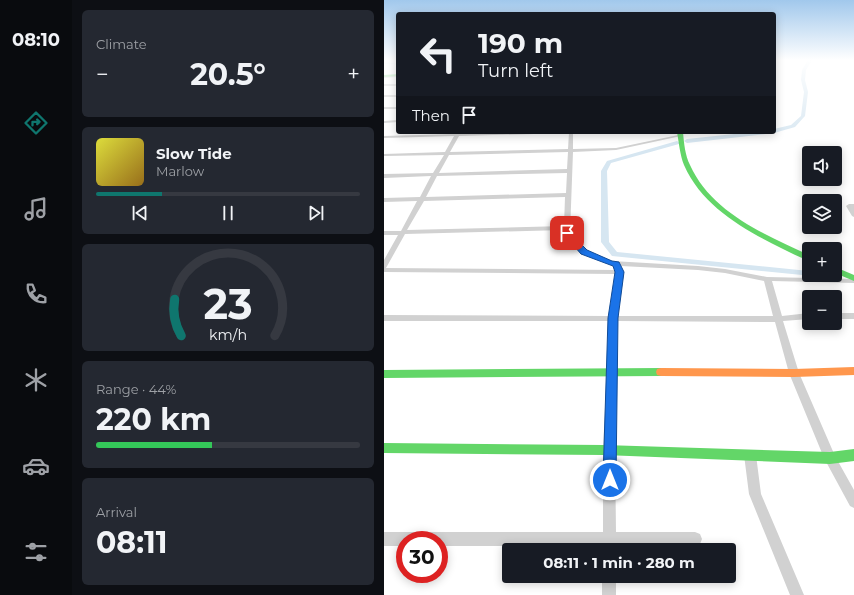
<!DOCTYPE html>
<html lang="en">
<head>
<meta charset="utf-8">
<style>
  :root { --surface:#171b24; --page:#242831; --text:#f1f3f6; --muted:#9ea1a6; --line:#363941; --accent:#0f766e }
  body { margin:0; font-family:Montserrat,sans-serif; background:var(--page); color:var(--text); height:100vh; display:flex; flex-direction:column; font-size:15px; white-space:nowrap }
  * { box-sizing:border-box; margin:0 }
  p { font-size:13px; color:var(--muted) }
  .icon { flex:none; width:22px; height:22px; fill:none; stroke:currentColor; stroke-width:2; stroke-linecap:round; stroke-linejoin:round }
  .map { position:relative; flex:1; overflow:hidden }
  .details { display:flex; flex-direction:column; gap:10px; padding:10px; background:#0d0f14; width:312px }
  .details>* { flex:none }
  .banner { position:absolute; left:12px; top:12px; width:380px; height:122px; border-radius:4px; box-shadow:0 2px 10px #0003; background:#171b24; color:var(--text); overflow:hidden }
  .buttons { position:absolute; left:418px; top:146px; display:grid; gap:8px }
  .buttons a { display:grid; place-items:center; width:40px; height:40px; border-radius:4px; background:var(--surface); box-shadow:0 2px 10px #0003; font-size:20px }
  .speed { position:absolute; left:12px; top:531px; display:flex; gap:8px; font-size:20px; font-weight:700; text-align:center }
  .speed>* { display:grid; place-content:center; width:52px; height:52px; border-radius:50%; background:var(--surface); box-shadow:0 2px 10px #0003; line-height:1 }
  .speed .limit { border:6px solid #d22; background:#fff; color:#111 }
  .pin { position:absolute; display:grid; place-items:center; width:34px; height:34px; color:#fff; margin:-17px; border-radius:8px; box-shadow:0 2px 6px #0006 }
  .me { position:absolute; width:44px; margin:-22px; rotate:0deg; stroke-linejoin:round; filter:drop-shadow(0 0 3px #0008) }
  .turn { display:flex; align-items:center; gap:14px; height:84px; padding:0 16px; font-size:18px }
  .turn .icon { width:52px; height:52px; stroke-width:2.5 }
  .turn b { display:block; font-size:28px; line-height:34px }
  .then { display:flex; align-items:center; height:38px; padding:0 16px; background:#0003; gap:8px; font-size:15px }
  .big { font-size:30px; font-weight:700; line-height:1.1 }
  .details .tile { flex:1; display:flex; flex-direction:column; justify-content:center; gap:6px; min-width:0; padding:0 14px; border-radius:6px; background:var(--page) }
  .details .dial { align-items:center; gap:0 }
  .dial svg { height:104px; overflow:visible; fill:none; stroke:var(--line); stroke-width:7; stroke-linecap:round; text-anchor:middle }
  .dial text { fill:var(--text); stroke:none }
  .song { display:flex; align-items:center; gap:12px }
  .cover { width:48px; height:48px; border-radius:6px; background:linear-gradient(135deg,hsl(60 70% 55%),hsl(40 70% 35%)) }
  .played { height:4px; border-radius:2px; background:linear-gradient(90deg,var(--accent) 25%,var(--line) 25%) }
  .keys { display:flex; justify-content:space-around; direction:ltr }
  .heat { display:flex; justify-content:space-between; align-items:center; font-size:22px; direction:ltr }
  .charge { height:6px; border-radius:3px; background:linear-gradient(90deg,#34c759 44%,var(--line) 0) }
  .trip { position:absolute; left:118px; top:543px; width:234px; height:40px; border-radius:4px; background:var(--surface); box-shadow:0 2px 10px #0003; font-weight:700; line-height:40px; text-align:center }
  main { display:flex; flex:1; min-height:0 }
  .dock { display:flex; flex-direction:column; width:72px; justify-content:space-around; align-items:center; background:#090b0e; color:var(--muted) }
  .dock .icon { width:28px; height:28px }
  .dock .current { color:var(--accent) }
  .dock b { font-size:18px; color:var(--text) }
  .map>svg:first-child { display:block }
</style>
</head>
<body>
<main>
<nav class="dock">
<b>08:10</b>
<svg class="icon current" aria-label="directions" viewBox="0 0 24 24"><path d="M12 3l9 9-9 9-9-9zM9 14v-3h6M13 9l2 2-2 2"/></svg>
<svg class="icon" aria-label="music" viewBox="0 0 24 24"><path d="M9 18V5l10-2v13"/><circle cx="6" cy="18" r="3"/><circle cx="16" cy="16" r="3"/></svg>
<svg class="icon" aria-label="phone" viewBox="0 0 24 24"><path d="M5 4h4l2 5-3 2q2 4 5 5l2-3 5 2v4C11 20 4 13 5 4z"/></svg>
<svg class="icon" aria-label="climate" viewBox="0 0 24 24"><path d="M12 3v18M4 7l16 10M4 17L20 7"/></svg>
<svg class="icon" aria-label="car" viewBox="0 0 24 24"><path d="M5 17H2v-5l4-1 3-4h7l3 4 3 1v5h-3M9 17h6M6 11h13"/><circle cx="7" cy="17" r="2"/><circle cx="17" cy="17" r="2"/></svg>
<svg class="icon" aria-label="filters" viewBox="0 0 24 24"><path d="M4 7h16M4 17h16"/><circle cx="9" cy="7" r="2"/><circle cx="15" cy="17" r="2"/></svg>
</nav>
<section class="details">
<div class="tile"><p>Climate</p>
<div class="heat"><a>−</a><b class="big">20.5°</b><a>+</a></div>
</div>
<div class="tile">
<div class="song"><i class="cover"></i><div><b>Slow Tide</b><p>Marlow</p></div></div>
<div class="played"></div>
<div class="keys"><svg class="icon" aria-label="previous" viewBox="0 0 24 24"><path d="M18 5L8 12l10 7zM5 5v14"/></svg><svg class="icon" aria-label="pause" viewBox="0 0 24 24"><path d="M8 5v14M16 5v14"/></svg><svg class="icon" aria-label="next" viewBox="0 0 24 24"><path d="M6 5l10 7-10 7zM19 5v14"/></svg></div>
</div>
<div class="tile dial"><svg viewBox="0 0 100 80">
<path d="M14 69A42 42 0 1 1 86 69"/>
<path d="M14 69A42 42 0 0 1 9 41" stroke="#0f766e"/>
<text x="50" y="56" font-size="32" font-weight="700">23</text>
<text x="50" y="72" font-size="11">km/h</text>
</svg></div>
<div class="tile"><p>Range · 44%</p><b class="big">220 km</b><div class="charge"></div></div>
<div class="tile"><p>Arrival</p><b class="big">08:11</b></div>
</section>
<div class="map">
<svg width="470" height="595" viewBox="0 0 470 595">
  <rect width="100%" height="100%" fill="#fff"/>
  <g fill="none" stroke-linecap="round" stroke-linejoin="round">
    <path stroke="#d6e6f1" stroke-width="1" d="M0,63L14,64"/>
    <path fill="#d6e6f1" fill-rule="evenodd" d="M424,60H428L422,70L421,80L424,92L421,116L411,127L390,133L388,132H390V129L407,125L417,116L420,92L417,80L418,70Z
      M369,132H385L382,134L303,143L300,141L303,139Z
      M293,141L296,143L295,144L227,163L223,171L225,242L233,252L425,271V275L428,276L228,256L217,242V171L223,161Z
      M430,275H451V276C447,280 434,279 430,275Z"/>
    <path fill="#d1d1d1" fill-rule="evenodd" d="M14,75V77L0,78V76Z
      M0,84H14V86H0Z
      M0,95H14V97H0Z
      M0,107H14V109H0Z
      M14,120V122L0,123V121Z
      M73,132H77L76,134L189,132V149L232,148L299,134V135L297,136L232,150L189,152L186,233L202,251L228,261L314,266L341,269L383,277L470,279V283L388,281L398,316L425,313V319L399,321L415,373L451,456L470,490V508L466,506L440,458L405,373L391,322L233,321L231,450L232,532H311L316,534L318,539L316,544L311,546H233V550H219V546H55V540H21V546H0V532H219V450L225,321H0V315L225,316L232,274L0,272V260L14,235H0V231H17L33,201L0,202V198L36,197L47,176L0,178V174L49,173L60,155L0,156V154L61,152L70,136L0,138V136L72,134ZM185,133L184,149L66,152L75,136ZM184,152L183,169L55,173L65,155ZM183,173L182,193L42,197L53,176ZM181,197L180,226L23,230L40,201ZM180,230L181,234L198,253L229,265L231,270L2,268L21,234ZM237,266L314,270L341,273L380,281L389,316H234L240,272Z
      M465,204H470V217L468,216L462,206Z
      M451,313H470V319H451Z
      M366,450L370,452L372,455L377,494L420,595H406L365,494L360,455L362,452Z
      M218,576H232V595H218Z"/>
    <path fill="#63d668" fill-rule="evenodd" d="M14,74V76L0,77V75Z
      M293,132H299C300,143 301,155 306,165C327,212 381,235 425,255V260C415,258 406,252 397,248C359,229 318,206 300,165C296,155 295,143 293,132Z
      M451,267L470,275V281L451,273Z
      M277,368L281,369L282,372L281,375L277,376L0,378V370Z
      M0,443L220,445L446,452L470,449V461L446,464L220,455L0,453Z"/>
    <path fill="#ff974d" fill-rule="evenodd" d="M470,367V375L410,377L277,376L273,375L272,372L273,369L277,368L410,369Z"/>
  </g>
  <linearGradient id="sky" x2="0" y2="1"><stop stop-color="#a1c8ec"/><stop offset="0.42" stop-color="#fff"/><stop offset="1" stop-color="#fff" stop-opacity="0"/></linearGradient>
  <rect width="470" height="143" fill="url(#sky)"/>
  <path fill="#1a73e8" stroke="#114b97" d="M183,231L185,232L203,250L228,261L235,262L240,272L234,318L232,480L230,484L226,486L221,484L219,480L224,318L231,272L229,266L197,254L179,233Z"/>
</svg>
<div class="buttons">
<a><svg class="icon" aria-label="sound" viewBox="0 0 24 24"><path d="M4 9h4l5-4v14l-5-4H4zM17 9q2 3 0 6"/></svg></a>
<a><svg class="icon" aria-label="layers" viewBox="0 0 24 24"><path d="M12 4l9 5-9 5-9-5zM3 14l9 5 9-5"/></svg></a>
<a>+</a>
<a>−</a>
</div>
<div class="speed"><div class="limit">30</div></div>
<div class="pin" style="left:183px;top:233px;background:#d93025"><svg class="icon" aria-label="arrive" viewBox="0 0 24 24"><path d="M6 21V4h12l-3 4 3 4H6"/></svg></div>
<svg class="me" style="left:226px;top:480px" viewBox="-20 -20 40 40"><circle r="17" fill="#1a73e8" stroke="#fff" stroke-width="3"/><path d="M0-11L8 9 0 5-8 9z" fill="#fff"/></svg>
<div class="trip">08:11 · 1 min · 280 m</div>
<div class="banner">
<div class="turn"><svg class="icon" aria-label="left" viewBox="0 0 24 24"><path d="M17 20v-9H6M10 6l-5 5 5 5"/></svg><div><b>190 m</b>Turn left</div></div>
<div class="then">Then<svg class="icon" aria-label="arrive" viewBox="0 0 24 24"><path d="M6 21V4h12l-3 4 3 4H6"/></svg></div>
</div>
</div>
</main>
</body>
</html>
